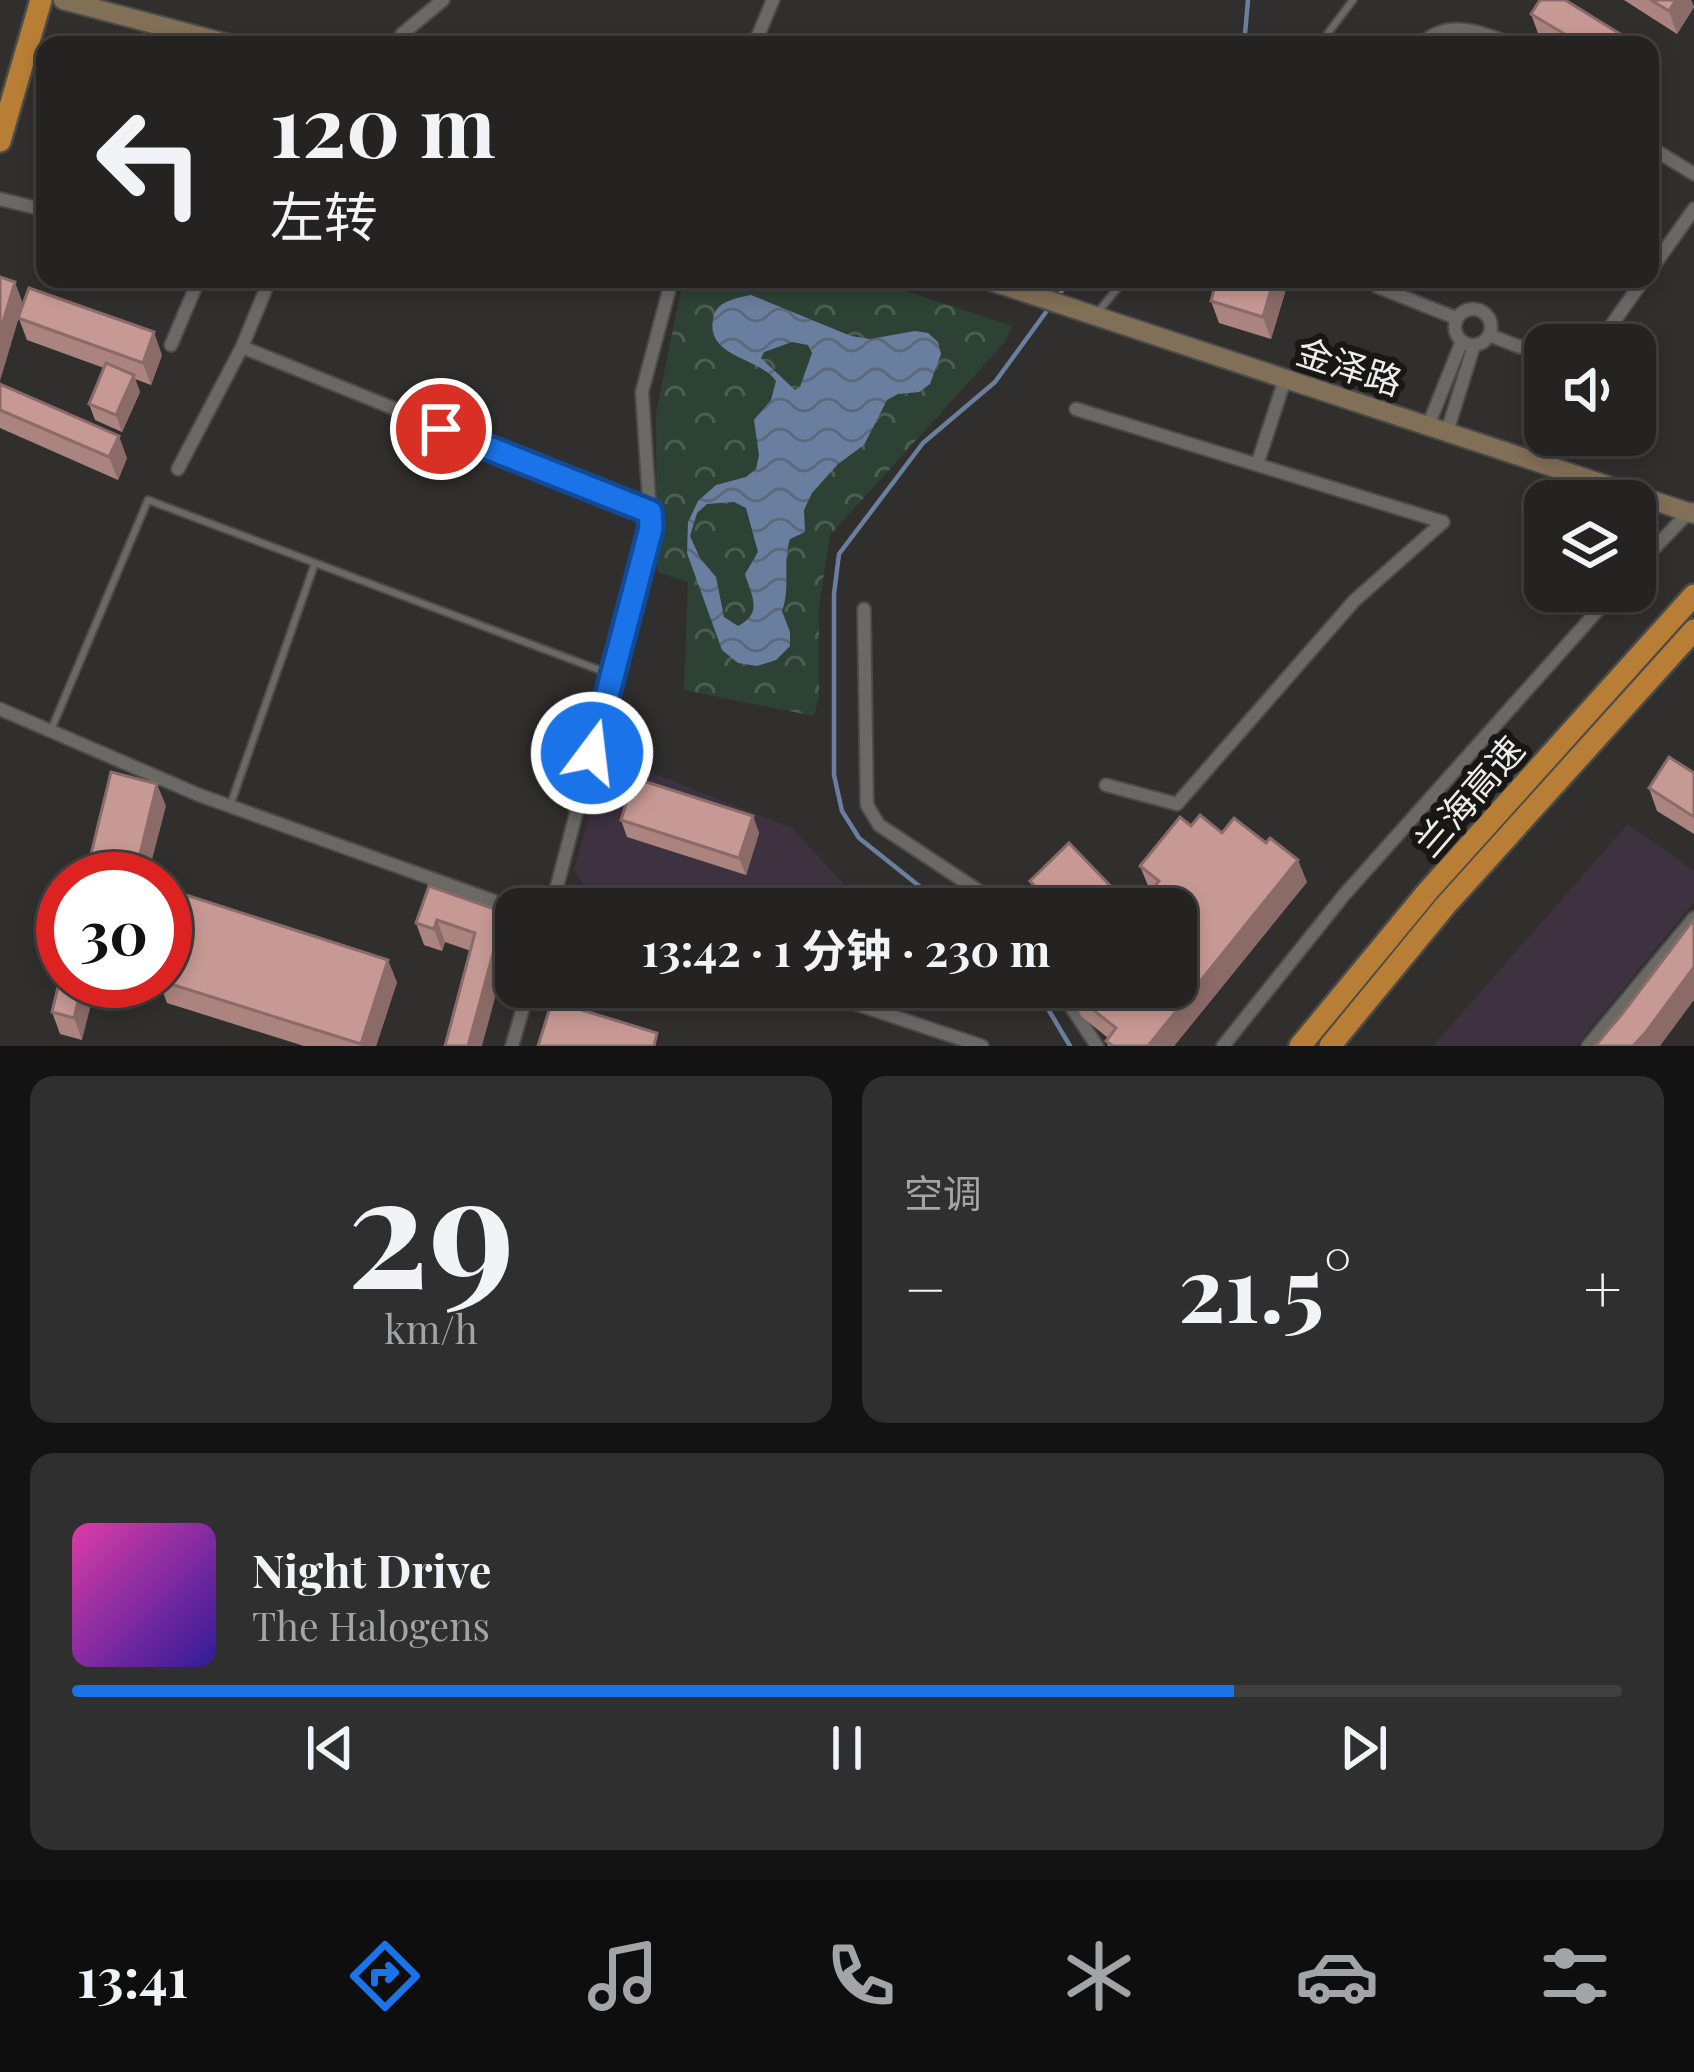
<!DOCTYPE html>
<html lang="zh">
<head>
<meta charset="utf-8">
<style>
  :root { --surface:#242322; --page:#302f2f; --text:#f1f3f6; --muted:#a3a4a5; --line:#414040; --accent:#1a73e8 }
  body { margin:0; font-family:"Playfair Display","Noto Sans SC",serif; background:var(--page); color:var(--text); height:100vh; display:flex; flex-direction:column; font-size:45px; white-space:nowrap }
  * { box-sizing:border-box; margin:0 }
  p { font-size:39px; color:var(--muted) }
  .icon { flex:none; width:66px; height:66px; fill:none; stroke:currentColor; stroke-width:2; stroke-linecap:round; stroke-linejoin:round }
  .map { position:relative; height:1046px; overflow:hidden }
  .drawer { display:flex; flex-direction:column; gap:30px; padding:30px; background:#141313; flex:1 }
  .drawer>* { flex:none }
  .top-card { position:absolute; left:36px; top:36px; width:1623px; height:252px; border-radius:24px; box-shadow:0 6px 18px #0003,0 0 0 3px var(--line); background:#242322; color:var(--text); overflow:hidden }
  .buttons { position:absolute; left:1524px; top:324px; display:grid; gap:24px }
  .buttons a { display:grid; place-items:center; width:132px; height:132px; border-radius:24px; background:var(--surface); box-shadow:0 6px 18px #0003,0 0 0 3px var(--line); font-size:60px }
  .speed { position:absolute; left:36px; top:852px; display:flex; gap:24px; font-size:60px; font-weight:700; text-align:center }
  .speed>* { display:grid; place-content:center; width:156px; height:156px; border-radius:50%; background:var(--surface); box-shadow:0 6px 18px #0003,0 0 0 3px var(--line); line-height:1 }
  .speed .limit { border:18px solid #d22; background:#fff; color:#111 }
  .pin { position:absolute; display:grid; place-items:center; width:102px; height:102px; color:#fff; margin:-51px; border:6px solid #fff; border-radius:50%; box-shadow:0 3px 12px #0007 }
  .me { position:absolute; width:132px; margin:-66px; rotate:15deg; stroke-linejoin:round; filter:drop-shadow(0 0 9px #0008) }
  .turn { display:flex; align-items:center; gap:42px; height:252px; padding:0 36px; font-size:54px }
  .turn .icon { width:156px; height:156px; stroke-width:2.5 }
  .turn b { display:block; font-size:84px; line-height:102px }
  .big { font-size:90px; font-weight:700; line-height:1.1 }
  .drawer .card { flex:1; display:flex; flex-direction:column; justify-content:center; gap:18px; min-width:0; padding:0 42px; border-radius:24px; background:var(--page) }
  .drawer .dial { align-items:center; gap:0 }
  .dial b { font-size:156px; line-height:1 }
  .song { display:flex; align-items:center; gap:36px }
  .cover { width:144px; height:144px; border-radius:18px; background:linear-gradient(135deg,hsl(320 70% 55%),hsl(250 70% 35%)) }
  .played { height:12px; border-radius:6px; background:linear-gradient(90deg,var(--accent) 75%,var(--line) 75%) }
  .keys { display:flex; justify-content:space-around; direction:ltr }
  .heat { display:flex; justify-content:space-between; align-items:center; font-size:66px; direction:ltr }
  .drawer .tiles { flex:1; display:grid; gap:30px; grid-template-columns:1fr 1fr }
  .card:last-child { grid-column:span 2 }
  .trip { position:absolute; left:495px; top:888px; width:702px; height:120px; border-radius:24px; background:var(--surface); box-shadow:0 6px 18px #0003,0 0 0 3px var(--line); font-weight:700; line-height:120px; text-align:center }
  .menu { display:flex; height:192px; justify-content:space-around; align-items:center; background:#0e0e0e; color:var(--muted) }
  .menu .icon { width:84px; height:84px }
  .menu .on { color:var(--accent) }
  .menu b { font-size:54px; color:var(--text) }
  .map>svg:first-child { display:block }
</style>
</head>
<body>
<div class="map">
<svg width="1694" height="1046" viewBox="0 0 1694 1046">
  <defs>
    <pattern id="park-crowns" width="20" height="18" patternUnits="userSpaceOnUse" patternTransform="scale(3)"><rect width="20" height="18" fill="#2d4235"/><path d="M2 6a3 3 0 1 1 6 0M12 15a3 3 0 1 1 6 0" fill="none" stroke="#4c5e52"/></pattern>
    <pattern id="water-waves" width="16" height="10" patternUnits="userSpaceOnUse" patternTransform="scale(3)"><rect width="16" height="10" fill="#6a7e9f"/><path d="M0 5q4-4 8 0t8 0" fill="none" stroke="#5c687c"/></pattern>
  </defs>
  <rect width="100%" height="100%" fill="#302f2d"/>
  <path fill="#3e3241" d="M606,755L792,828L843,883L835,909L598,907L574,870Z
    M1628,824L1694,871V902L1576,1046H1433Z"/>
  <path fill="url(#park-crowns)" d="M683,279H869L1012,326L1005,342L830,535L819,607V696L814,716L684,690L688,582L657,572L656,414Z"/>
  <path fill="url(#water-waves)" fill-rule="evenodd" d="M751,295L851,336L870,339L915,331L928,333L938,342L941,354L930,384L919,392L898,394L887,400L864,445L838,464L812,493L804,510L805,532L790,539C782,563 791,587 782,611L790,632V646L776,660L757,666L738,663L722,650L687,553L688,522L698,501L716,485L746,477L756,469L759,455L754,420L771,400L776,381C760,357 706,358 713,319C716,301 736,298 751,295ZM792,342L808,345L812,353L800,387L795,390L761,358L764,352ZM734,502L746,508L758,552L745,574C751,595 764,613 738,626L724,617L716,577L700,558L690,536L697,513L707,504Z"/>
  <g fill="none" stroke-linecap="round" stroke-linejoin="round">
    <path stroke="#6a7e9f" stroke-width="4.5" d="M1244,45L1248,0
      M1056,299L1070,279
      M948,909L859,838L842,811L834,775V594L839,554L923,443L995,382L1049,308
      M1035,987L1070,1046"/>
    <g stroke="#4b4b49" stroke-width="10">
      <path id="lane" d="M1319,45L1353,0
        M1097,313L1125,279
        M51,730L148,500L610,674
        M231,803L315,563"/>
    </g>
    <g stroke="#4b4b49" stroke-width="16">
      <path id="street" d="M397,45L402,34L443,0
        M754,45L773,0
        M1421,45C1446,18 1483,32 1513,45
        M1650,147L1694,174
        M0,199L45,210
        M1650,271L1694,209
        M1370,279L1378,287L1456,318
        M1455 327a18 18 0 1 1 36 0a18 18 0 1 1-36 0Z
        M1489,335L1520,347L1603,337L1644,279
        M171,345L199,279
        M242,347L650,512
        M1076,409L1443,522
        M1428,426L1462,341
        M1447,432L1474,345
        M1257,465L1285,379
        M178,469L242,347L270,279
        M1635,568L1692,509
        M864,609L867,805L879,825L1006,909
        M0,709L199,795L516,909
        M1106,785L1177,804L1354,601L1443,522
        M551,909L651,528L642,392L672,279
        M805,987L982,1046
        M1058,987L1097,1046
        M512,1046L529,987
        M1223,1046L1344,895L1615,591
        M1588,1046L1694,918"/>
    </g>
    <g stroke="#4b4b49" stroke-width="22">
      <path id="secondary" d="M63,0L233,45
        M984,279L1694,514"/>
    </g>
    <g stroke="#4b4b49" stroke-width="26">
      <path id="highway" d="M0,141L41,0
        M1300,1046L1428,891L1694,595
        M1330,1046L1445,906L1694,630"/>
    </g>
    <use href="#lane" stroke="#6a6966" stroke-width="6"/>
    <use href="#street" stroke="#6a6966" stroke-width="12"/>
    <use href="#secondary" stroke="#826f57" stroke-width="18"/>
    <use href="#highway" stroke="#b97e35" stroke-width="21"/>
  </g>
  <path fill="#ab847f" d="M1624,0H1691L1694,7L1677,34Z
    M1531,14L1638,45H1554L1539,36Z
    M1209,279H1289L1271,339L1219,323L1211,301L1214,289Z
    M23,304L162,355L151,385L135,379L140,392L122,432L95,420L89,404L104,368L27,340L19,319Z
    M0,384L127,458L118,480L0,428Z
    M1694,773V834L1657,811L1649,788Z
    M753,816L759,833L746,875L627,837L621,820Z
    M1191,826L1222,833L1307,882L1174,1046H1108L1106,1041L1108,1038L1081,1016L1072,993L1151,891L1149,888L1140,866Z
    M1030,881L1127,909H1044L1038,903Z
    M429,886L509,946L471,951L445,942L442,951L424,945L416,923Z
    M63,966L82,1040L60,1034L52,1012Z
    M159,981L397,982L376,1046H304L167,1003Z"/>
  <path fill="#8b6b68" d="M1676,0H1691L1694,7L1677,34L1669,11Z
    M1274,279H1289L1271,339L1263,317Z
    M15,282L23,304L0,381V332Z
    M154,332L162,355L151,385L143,363Z
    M134,375L140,392L122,432L116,415Z
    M119,436L127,458L118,480L109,457Z
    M157,784L166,806L147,879H134Z
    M753,816L759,833L746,875L739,858Z
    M1298,860L1307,882L1174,1046H1148Z
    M1123,899L1127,909H1113Z
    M497,910L509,946L482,1046H468Z
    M437,920L445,942L442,951L434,929Z
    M388,960L397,982L376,1046H362Z
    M1694,967V1000L1660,1046H1633Z
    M83,981H97L82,1040L74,1018Z"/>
  <path fill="#c79994" stroke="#8b6b68" stroke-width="3" d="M1540,0H1565L1638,45H1583L1531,14Z
    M1651,0H1676L1669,11Z
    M0,277L15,282L0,332Z
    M1212,279H1274L1263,317L1211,301L1215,286Z
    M29,288L154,332L143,363L18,318Z
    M106,363L134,375L116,415L89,404Z
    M0,384L119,436L109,457L0,410Z
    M1669,757L1694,773V817L1649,788Z
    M111,772L157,784L134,879H85Z
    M634,778L753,816L739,858L621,820Z
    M1200,815L1222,833L1234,818L1266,843L1270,838L1298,860L1148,1046H1113L1106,1041L1116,1028L1072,993L1077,987H1176V909H1137L1159,881L1140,866L1180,817L1191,826Z
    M1069,843L1123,899L1113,909H1058L1030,881Z
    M429,886L497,910L501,924L468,1046H445L475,933L437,920L434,929L416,923Z
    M186,895L388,960L361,1044L161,981H165V961Z
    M1694,919V967L1646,1032L1633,1046H1595L1622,1014Z
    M63,966V981H83L74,1018L52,1012Z
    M552,1001L657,1033L654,1046H538Z"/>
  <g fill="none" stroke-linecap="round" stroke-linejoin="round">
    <g stroke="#114b97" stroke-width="30">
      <path id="route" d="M441,429L650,512L651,528L592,753"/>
    </g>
    <use href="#route" stroke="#1a73e8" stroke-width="21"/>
  </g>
  <g text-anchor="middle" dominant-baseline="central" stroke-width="12" stroke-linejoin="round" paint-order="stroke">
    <g font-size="36" fill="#eeeeec" stroke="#181716">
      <text transform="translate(1350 365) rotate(18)">金泽路</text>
      <text transform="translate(1468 795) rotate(-49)">兰海高速</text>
    </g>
  </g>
</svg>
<div class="buttons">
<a><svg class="icon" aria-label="sound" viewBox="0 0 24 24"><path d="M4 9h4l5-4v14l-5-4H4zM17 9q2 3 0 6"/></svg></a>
<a><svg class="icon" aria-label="layers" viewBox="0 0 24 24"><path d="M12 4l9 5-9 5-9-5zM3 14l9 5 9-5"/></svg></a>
</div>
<div class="speed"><div class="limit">30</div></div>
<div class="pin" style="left:441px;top:429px;background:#d93025"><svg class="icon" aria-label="arrive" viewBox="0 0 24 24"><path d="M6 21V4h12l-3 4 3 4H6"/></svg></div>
<svg class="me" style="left:592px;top:753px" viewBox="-20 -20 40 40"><circle r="17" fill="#1a73e8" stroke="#fff" stroke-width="3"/><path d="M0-11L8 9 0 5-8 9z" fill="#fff"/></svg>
<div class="trip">13:42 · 1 分钟 · 230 m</div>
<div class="top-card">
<div class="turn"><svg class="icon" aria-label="left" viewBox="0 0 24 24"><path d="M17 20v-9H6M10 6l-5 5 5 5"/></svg><div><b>120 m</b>左转</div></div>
</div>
</div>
<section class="drawer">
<div class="tiles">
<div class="card dial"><b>29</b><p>km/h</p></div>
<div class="card"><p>空调</p>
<div class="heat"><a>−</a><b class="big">21.5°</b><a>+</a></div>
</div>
<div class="card">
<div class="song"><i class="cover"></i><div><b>Night Drive</b><p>The Halogens</p></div></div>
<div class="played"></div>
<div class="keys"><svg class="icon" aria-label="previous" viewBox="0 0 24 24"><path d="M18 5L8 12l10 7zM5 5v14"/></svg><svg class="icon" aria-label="pause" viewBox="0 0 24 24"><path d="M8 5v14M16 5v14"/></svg><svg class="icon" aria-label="next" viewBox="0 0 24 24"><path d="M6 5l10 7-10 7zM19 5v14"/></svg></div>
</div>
</div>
</section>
<nav class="menu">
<b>13:41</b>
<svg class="icon on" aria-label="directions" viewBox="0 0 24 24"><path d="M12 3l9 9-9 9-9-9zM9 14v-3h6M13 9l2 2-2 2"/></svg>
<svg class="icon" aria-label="music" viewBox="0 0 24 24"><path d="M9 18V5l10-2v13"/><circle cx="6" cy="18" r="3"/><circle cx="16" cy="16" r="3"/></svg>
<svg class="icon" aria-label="phone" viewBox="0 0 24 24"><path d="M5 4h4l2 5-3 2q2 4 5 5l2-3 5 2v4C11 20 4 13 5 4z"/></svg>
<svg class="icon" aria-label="climate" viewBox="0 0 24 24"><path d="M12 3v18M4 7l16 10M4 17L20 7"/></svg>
<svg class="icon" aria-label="car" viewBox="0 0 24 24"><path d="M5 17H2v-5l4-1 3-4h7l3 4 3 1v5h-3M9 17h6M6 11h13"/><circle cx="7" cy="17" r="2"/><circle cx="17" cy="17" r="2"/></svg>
<svg class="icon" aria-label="filters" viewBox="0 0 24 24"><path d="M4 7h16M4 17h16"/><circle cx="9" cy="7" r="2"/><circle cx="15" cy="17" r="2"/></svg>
</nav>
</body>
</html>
